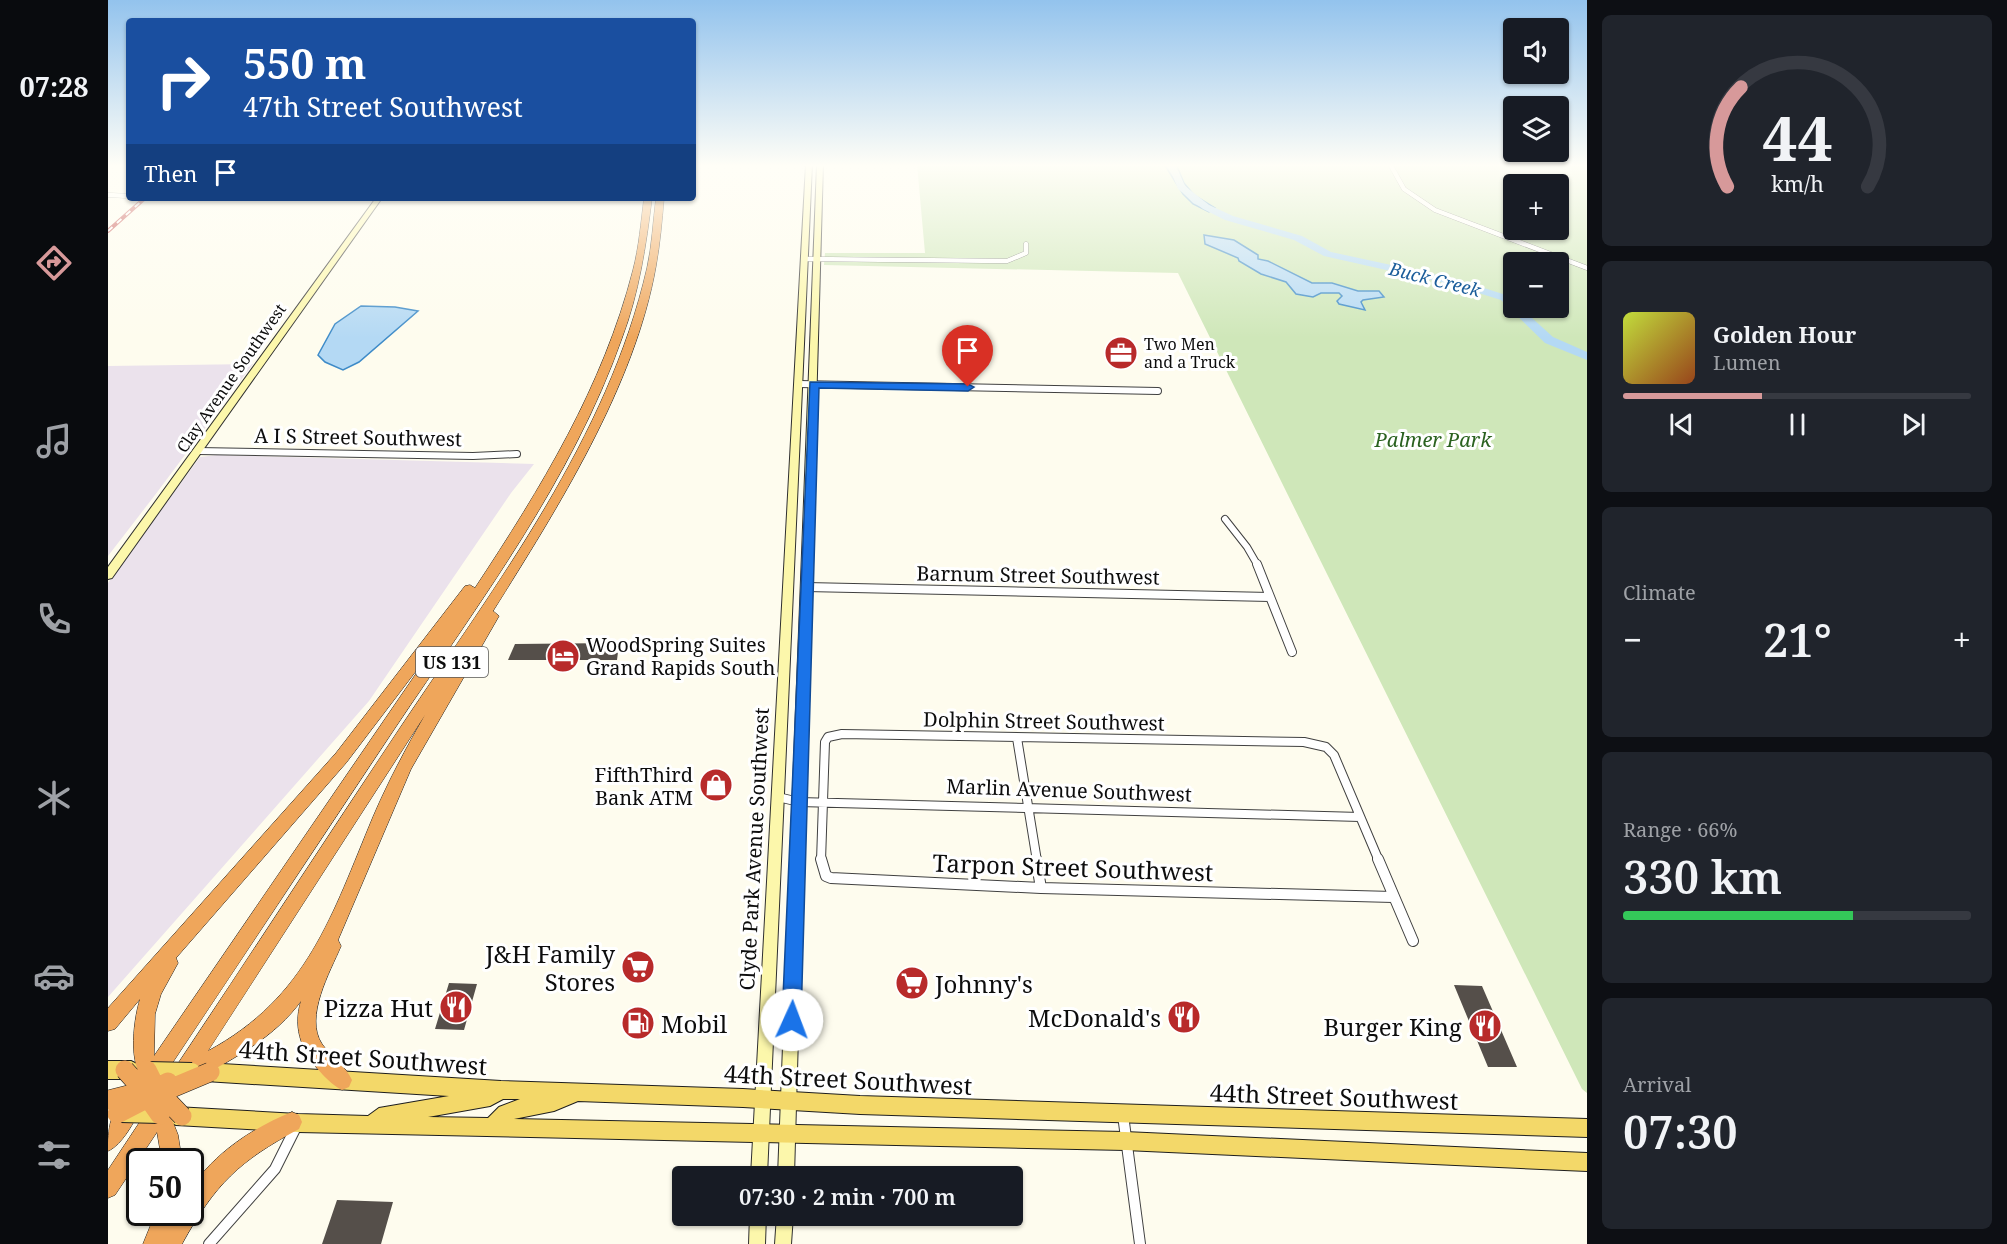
<!DOCTYPE html>
<html lang="en">
<head>
<meta charset="utf-8">
<style>
  :root { --surface:#171b24; --page:#20242c; --text:#f1f3f6; --muted:#9ea1a6; --line:#363941; --accent:#d7999a }
  body { margin:0; font-family:"Noto Serif",serif; background:var(--page); color:var(--text); height:100vh; display:flex; flex-direction:column; font-size:22px; white-space:nowrap }
  * { box-sizing:border-box; margin:0 }
  p { font-size:20px; color:var(--muted) }
  .icon { flex:none; width:33px; height:33px; fill:none; stroke:currentColor; stroke-width:2; stroke-linecap:round; stroke-linejoin:round }
  .map { position:relative; flex:1; overflow:hidden }
  .side { display:flex; flex-direction:column; gap:15px; padding:15px; background:#0d0f14; width:420px }
  .side>* { flex:none }
  .banner { position:absolute; left:18px; top:18px; width:570px; height:183px; border-radius:6px; box-shadow:0 2px 4px #0004; background:#1a4fa0; color:#fff; overflow:hidden }
  .controls { position:absolute; left:1395px; top:18px; display:grid; gap:12px }
  .controls a { display:grid; place-items:center; width:66px; height:66px; border-radius:6px; background:var(--surface); box-shadow:0 2px 4px #0004; font-size:30px }
  .speed { position:absolute; left:18px; top:1148px; display:flex; gap:12px; font-size:30px; font-weight:700; text-align:center }
  .speed>* { display:grid; place-content:center; width:78px; height:78px; border-radius:50%; background:var(--surface); box-shadow:0 2px 4px #0004; line-height:1 }
  .speed .limit { border:3px solid #111; border-radius:9px; background:#fff; color:#111 }
  .pin { position:absolute; display:grid; place-items:center; width:51px; height:51px; color:#fff; margin:-62px -26px; border-radius:50% 50% 50% 0; rotate:-45deg; box-shadow:0 0 6px #0007 }
  .pin .icon { rotate:45deg }
  .me { position:absolute; width:66px; margin:-33px; rotate:2deg; stroke-linejoin:round; filter:drop-shadow(0 0 4px #0008) }
  .turn { display:flex; align-items:center; gap:21px; height:126px; padding:0 18px; font-size:27px }
  .turn .icon { width:78px; height:78px; stroke-width:2.5 }
  .turn b { display:block; font-size:42px; line-height:51px }
  .then { display:flex; align-items:center; height:57px; padding:0 18px; background:#0003; gap:12px; font-size:22px }
  .big { font-size:45px; font-weight:600; line-height:1.1 }
  .side .widget { flex:1; display:flex; flex-direction:column; justify-content:center; gap:9px; min-width:0; padding:0 21px; border-radius:9px; background:var(--page) }
  .side .dial { align-items:center; gap:0 }
  .dial svg { height:156px; overflow:visible; fill:none; stroke:var(--line); stroke-width:7; stroke-linecap:round; text-anchor:middle }
  .dial text { fill:var(--text); stroke:none }
  .song { display:flex; align-items:center; gap:18px }
  .cover { width:72px; height:72px; border-radius:9px; background:linear-gradient(135deg,hsl(70 70% 55%),hsl(20 70% 35%)) }
  .played { height:6px; border-radius:3px; background:linear-gradient(90deg,var(--accent) 40%,var(--line) 40%) }
  .keys { display:flex; justify-content:space-around; direction:ltr }
  .heat { display:flex; justify-content:space-between; align-items:center; font-size:33px; direction:ltr }
  .charge { height:9px; border-radius:4px; background:linear-gradient(90deg,#34c759 66%,var(--line) 0) }
  .trip { position:absolute; left:564px; top:1166px; width:351px; height:60px; border-radius:6px; background:var(--surface); box-shadow:0 2px 4px #0004; font-weight:600; line-height:60px; text-align:center }
  main { display:flex; flex:1; min-height:0 }
  .dock { display:flex; flex-direction:column; width:108px; justify-content:space-around; align-items:center; background:#090b0e; color:var(--muted) }
  .dock .icon { width:42px; height:42px }
  .dock .current { color:var(--accent) }
  .dock b { font-size:27px; color:var(--text) }
  .map>svg:first-child { display:block }
</style>
</head>
<body>
<main>
<nav class="dock">
<b>07:28</b>
<svg class="icon current" aria-label="directions" viewBox="0 0 24 24"><path d="M12 3l9 9-9 9-9-9zM9 14v-3h6M13 9l2 2-2 2"/></svg>
<svg class="icon" aria-label="music" viewBox="0 0 24 24"><path d="M9 18V5l10-2v13"/><circle cx="6" cy="18" r="3"/><circle cx="16" cy="16" r="3"/></svg>
<svg class="icon" aria-label="phone" viewBox="0 0 24 24"><path d="M5 4h4l2 5-3 2q2 4 5 5l2-3 5 2v4C11 20 4 13 5 4z"/></svg>
<svg class="icon" aria-label="climate" viewBox="0 0 24 24"><path d="M12 3v18M4 7l16 10M4 17L20 7"/></svg>
<svg class="icon" aria-label="car" viewBox="0 0 24 24"><path d="M5 17H2v-5l4-1 3-4h7l3 4 3 1v5h-3M9 17h6M6 11h13"/><circle cx="7" cy="17" r="2"/><circle cx="17" cy="17" r="2"/></svg>
<svg class="icon" aria-label="filters" viewBox="0 0 24 24"><path d="M4 7h16M4 17h16"/><circle cx="9" cy="7" r="2"/><circle cx="15" cy="17" r="2"/></svg>
</nav>
<div class="map">
<svg width="1479" height="1244" viewBox="0 0 1479 1244">
  <rect width="100%" height="100%" fill="#fefcee"/>
  <path fill="#ebe2ec" d="M145,364L47,495L0,556V366Z
    M109,455L426,464L403,493L261,701L0,997V583L92,457Z"/>
  <path fill="#cfe7b9" fill-rule="evenodd" d="M809,164H1479V1093L1474,1089L1070,273L716,265L717,253H817ZM1406,184H1450V230H1406ZM1406,262H1450V308H1406Z"/>
  <path fill="#b4d9f4" stroke="#3e8bc8" stroke-width="1.5" d="M1056,164H1068L1076,183L1086,195L1107,208L1101,212L1085,204L1075,194Z
    M1096,235L1126,240L1150,255V259L1160,261L1204,283H1224L1250,291H1271L1276,297L1255,300L1253,302L1257,310L1231,304L1229,301L1234,296L1231,293H1213L1205,297L1188,294L1178,282L1153,274L1131,261L1130,258L1097,244Z
    M253,306L287,307L310,311L251,362L235,370L217,362L210,355L227,324Z"/>
  <g fill="none" stroke-linecap="round" stroke-linejoin="round">
    <path fill="#b4d9f4" fill-rule="evenodd" d="M1057,164H1067L1077,186L1101,205L1125,216L1194,236L1223,252L1348,279L1401,296L1406,300V308H1413L1445,337L1479,352V360L1437,343L1393,300L1345,285L1216,256L1186,240L1117,220L1095,209L1070,189L1062,169Z"/>
  </g>
  <path fill="#554f4a" d="M507,643L506,649L510,652L509,660H400L407,644Z
    M341,983L369,984L356,1030L327,1029Z
    M1346,985L1374,986L1409,1067H1380Z
    M229,1200L285,1202L273,1244H214Z"/>
  <g fill="none" stroke-linecap="round" stroke-linejoin="round">
    <g stroke="#404040" stroke-width="5">
      <path id="street-far3" d="M1282,164L1296,189L1327,210L1479,268
        M0,195L21,196
        M697,259L899,261L918,253V244"/>
    </g>
    <g stroke="#404040" stroke-width="8">
      <path id="street-far2" d="M691,384L1050,391
        M90,451L365,456L409,454
        M1117,519L1139,547L1150,566"/>
    </g>
    <g stroke="#404040" stroke-width="10">
      <path id="street-far1" d="M1149,564L1184,652
        M698,587L1162,597
        M909,738L929,861
        M670,797L691,802L1252,817
        M713,861L717,742L720,737L734,734L1196,742L1218,747L1226,755L1271,861"/>
    </g>
    <g stroke="#404040" stroke-width="12">
      <path id="street" d="M713,859L718,876L723,878L933,888L1285,897
        M928,859L933,888
        M1270,859L1305,941
        M1015,1115L1032,1244
        M101,1244L167,1169L190,1123"/>
    </g>
    <g stroke="#2f2f2f" stroke-width="2">
      <path id="secondary" d="M698,164H704L659,1176H643Z
        M709,164H715L686,1176H670Z
        M268,198H274L4,578L0,579V567Z
        M642,1215H658L657,1244H641Z
        M669,1215H685L683,1244H667Z"/>
    </g>
    <g stroke="#1e1e1e" stroke-width="2">
      <path id="primary" d="M0,1061H23L29,1064L32,1070L29,1076L23,1079H0Z
        M97,1063L393,1081L635,1089L752,1096L1479,1119V1137L752,1114L635,1107L470,1101L446,1111L406,1119L1017,1132L1479,1153V1171L1017,1150L190,1132L68,1125L62,1122L59,1116L62,1110L68,1107L190,1114L260,1116L271,1108L341,1096L97,1081L91,1078L88,1072L91,1066ZM395,1099H412L391,1107L380,1118L320,1117L382,1106Z"/>
    </g>
    <g stroke="#1e1e1e" stroke-width="1">
      <path id="highway" d="M536,198H544C538,246 531,293 514,338C464,480 370,604 287,728C208,846 130,965 51,1083L44,1086C18,1075 25,1022 32,999L7,1029L0,1031V1008L228,753L357,586L362,585L367,588C433,488 495,387 525,270C531,247 533,222 536,198ZM327,646L46,1056L47,1014L53,994L70,963L68,958L238,763Z
        M548,198H556C554,221 552,244 548,266C527,386 449,509 385,611L391,616L303,769L230,940L233,946C222,972 196,1017 214,1044C223,1057 238,1066 244,1080L241,1087L234,1090C226,1086 221,1081 215,1075C195,1054 184,1030 193,1001C167,1037 128,1057 91,1078L82,1080L79,1085L72,1088L65,1085L62,1078L65,1071C142,956 217,840 294,725C389,583 500,438 539,268C544,246 545,221 548,198ZM317,715C298,748 280,782 265,817C224,915 200,997 100,1051Z
        M23,1097L30,1100L33,1107C27,1121 14,1145 0,1151C0,1131 1,1106 23,1097Z
        M52,1099L59,1102L62,1109L61,1112L70,1135L74,1161H54L49,1132L7,1195L0,1198V1170L45,1102Z
        M184,1112L191,1115L194,1122L191,1129C131,1161 107,1184 74,1244H35L48,1212H82V1189C107,1153 144,1128 184,1112Z"/>
    </g>
    <use href="#street-far3" stroke="#fff" stroke-width="4.5"/>
    <use href="#street-far2" stroke="#fff" stroke-width="6"/>
    <use href="#street-far1" stroke="#fff" stroke-width="8"/>
    <use href="#street" stroke="#fff" stroke-width="10"/>
    <use href="#secondary" fill="#fcf7ab" fill-rule="evenodd"/>
    <use href="#primary" fill="#f3d869" fill-rule="evenodd"/>
    <use href="#highway" fill="#efa65b" fill-rule="evenodd"/>
    <g stroke="#b82a2a" stroke-width="4">
      <path id="rail" d="M0,231L37,198"/>
    </g>
    <use href="#rail" stroke="#fff" stroke-width="2" stroke-dasharray="6" stroke-linecap="butt"/>
    <g stroke="#1e1e1e" stroke-width="18" stroke-linecap="butt">
      <path id="primary-bridge" d="M39,1070L84,1071
        M13,1114L52,1115"/>
    </g>
    <g stroke="#1e1e1e" stroke-width="20" stroke-linecap="butt">
      <path id="highway-bridge" d="M39,1070L48,1088L60,1082
        M0,1100L36,1091L17,1070
        M9,1114L40,1098L52,1115
        M74,1116L52,1093L102,1072"/>
    </g>
    <use href="#primary-bridge" stroke="#f3d869" stroke-width="16"/>
    <use href="#highway-bridge" stroke="#efa65b" stroke-width="19"/>
  </g>
  <linearGradient id="sky" x2="0" y2="1"><stop stop-color="#93c3ed"/><stop offset="0.49" stop-color="#fffef7"/><stop offset="1" stop-color="#fffef7" stop-opacity="0"/></linearGradient>
  <rect width="1479" height="338" fill="url(#sky)"/>
  <path fill="#1a73e8" stroke="#114b97" stroke-width="1.5" d="M702,382L860,384L866,387L860,391L711,388L693,1020L691,1027L684,1029L677,1027L674,1020Z"/>
  <defs>
    <g id="office-disc" transform="scale(1.725)"><circle r="9.5" fill="#b82a2a" stroke="#fff"/><path d="M-6-3h4V-5.5h4V-3h4V5H-6ZM-1-4.5V-3h2v-1.5ZM-6 0V1H6V0Z" fill="#fff"/></g>
    <g id="hotel-disc" transform="scale(1.725)"><circle r="9.5" fill="#b82a2a" stroke="#fff"/><path d="M-6-4.5h1.5V1H6V5H4.5V3h-9V5H-6ZM-4 0a1.8 1.8 0 1 1 3.6 0ZM.5 0V-2.5h3Q6-2.5 6 0Z" fill="#fff"/></g>
    <g id="shop-disc" transform="scale(1.725)"><circle r="9.5" fill="#b82a2a" stroke="#fff"/><path d="M-5-2.5h2.3a2.7 3.5 0 0 1 5.4 0H5L5.5 6h-11ZM-1.5-2.5h3a1.5 2.3 0 0 0-3 0Z" fill="#fff"/></g>
    <g id="supermarket-disc" transform="scale(1.725)"><circle r="9.5" fill="#b82a2a" stroke="#fff"/><path d="M-6-5.5h2.5l.6 2H6L4.5 2H-2.5L-4.4-4H-6ZM-1.5 3.2a1.3 1.3 0 1 0 .1 0ZM3 3.2a1.3 1.3 0 1 0 .1 0Z" fill="#fff"/></g>
    <g id="restaurant-disc" transform="scale(1.725)"><circle r="9.5" fill="#b82a2a" stroke="#fff"/><path d="M-5-6h1v4h1v-4h1v4h1v-4h1v5L-1.5 .5V6h-2V.5L-5-1ZM5-6V6H3V1.5H1.5Q1.5-4 5-6Z" fill="#fff"/></g>
    <g id="fuel-disc" transform="scale(1.725)"><circle r="9.5" fill="#b82a2a" stroke="#fff"/><path d="M-5.5-6h7V0h2V4h1.3V-2.5L3-4.5l.8-.8L6-3V5H2.5V1h-1V6h-7ZM-4.2-4.7v3.2H.2V-4.7Z" fill="#fff"/></g>
  </defs>
  <g fill-rule="evenodd">
    <use href="#office-disc" x="1013" y="353"/>
    <use href="#hotel-disc" x="455" y="656"/>
    <use href="#shop-disc" x="608" y="785"/>
    <use href="#supermarket-disc" x="530" y="967"/>
    <use href="#supermarket-disc" x="804" y="983"/>
    <use href="#restaurant-disc" x="348" y="1007"/>
    <use href="#restaurant-disc" x="1076" y="1017"/>
    <use href="#fuel-disc" x="530" y="1023"/>
    <use href="#restaurant-disc" x="1377" y="1026"/>
  </g>
  <g text-anchor="middle" dominant-baseline="central" stroke-width="6" stroke-linejoin="round" paint-order="stroke">
    <g font-size="16" fill="#0d0d0d" stroke="#fff" text-anchor="start">
      <text x="1036" y="344">Two Men<tspan x="1036" dy="18">and a Truck</tspan></text>
    </g>
    <g font-size="16" fill="#0d0d0d" stroke="#fff">
      <text transform="translate(123 378) rotate(-55)">Clay Avenue Southwest</text>
    </g>
    <g font-size="18" font-style="italic" fill="#1b5d9a" stroke="#fff">
      <text transform="translate(1327 279) rotate(14)">Buck Creek</text>
    </g>
    <rect fill="#fff" stroke="#565656" stroke-width="1.5" x="308" y="647" width="72" height="30" rx="4.5"/>
    <g font-size="18" font-weight="bold" fill="#0d0d0d">
      <text x="344" y="662">US 131</text>
    </g>
    <g font-size="20" fill="#0d0d0d" stroke="#fff">
      <text transform="translate(250 437) rotate(1)">A I S Street Southwest</text>
      <text transform="translate(930 575) rotate(1)">Barnum Street Southwest</text>
      <text transform="translate(936 721) rotate(1)">Dolphin Street Southwest</text>
      <text transform="translate(961 790) rotate(2)">Marlin Avenue Southwest</text>
      <text transform="translate(646 849) rotate(-87)">Clyde Park Avenue Southwest</text>
    </g>
    <g font-size="20" font-style="italic" fill="#2b6220" stroke="#fff">
      <text x="1325" y="439">Palmer Park</text>
    </g>
    <g font-size="20" fill="#0d0d0d" stroke="#fff" text-anchor="start">
      <text x="478" y="644">WoodSpring Suites<tspan x="478" dy="23">Grand Rapids South</tspan></text>
      <text x="585" y="774" text-anchor="end">FifthThird<tspan x="585" dy="23">Bank ATM</tspan></text>
    </g>
    <g font-size="24" fill="#0d0d0d" stroke="#fff">
      <text transform="translate(965 867) rotate(2)">Tarpon Street Southwest</text>
      <text transform="translate(255 1057) rotate(4)">44th Street Southwest</text>
      <text transform="translate(740 1079) rotate(3)">44th Street Southwest</text>
      <text transform="translate(1226 1096) rotate(2)">44th Street Southwest</text>
    </g>
    <g font-size="24" fill="#0d0d0d" stroke="#fff" text-anchor="end">
      <text x="507" y="953">J&amp;H Family<tspan x="507" dy="28">Stores</tspan></text>
      <text x="827" y="983" text-anchor="start">Johnny's</text>
      <text x="325" y="1007">Pizza Hut</text>
      <text x="1053" y="1017">McDonald's</text>
      <text x="553" y="1023" text-anchor="start">Mobil</text>
      <text x="1354" y="1026">Burger King</text>
    </g>
  </g>
</svg>
<div class="controls">
<a><svg class="icon" aria-label="sound" viewBox="0 0 24 24"><path d="M4 9h4l5-4v14l-5-4H4zM17 9q2 3 0 6"/></svg></a>
<a><svg class="icon" aria-label="layers" viewBox="0 0 24 24"><path d="M12 4l9 5-9 5-9-5zM3 14l9 5 9-5"/></svg></a>
<a>+</a>
<a>−</a>
</div>
<div class="speed"><div class="limit">50</div></div>
<div class="pin" style="left:860px;top:387px;background:#d93025"><svg class="icon" aria-label="arrive" viewBox="0 0 24 24"><path d="M6 21V4h12l-3 4 3 4H6"/></svg></div>
<svg class="me" style="left:684px;top:1020px" viewBox="-20 -20 40 40"><circle r="19" fill="#fff"/><path d="M0-13L10 11 0 6-10 11z" fill="#1a73e8"/></svg>
<div class="trip">07:30 · 2 min · 700 m</div>
<div class="banner">
<div class="turn"><svg class="icon" aria-label="right" viewBox="0 0 24 24"><path d="M7 20v-9h11M14 6l5 5-5 5"/></svg><div><b>550 m</b>47th Street Southwest</div></div>
<div class="then">Then<svg class="icon" aria-label="arrive" viewBox="0 0 24 24"><path d="M6 21V4h12l-3 4 3 4H6"/></svg></div>
</div>
</div>
<section class="side">
<div class="widget dial"><svg viewBox="0 0 100 80">
<path d="M14 69A42 42 0 1 1 86 69"/>
<path d="M14 69A42 42 0 0 1 21 18" stroke="#d7999a"/>
<text x="50" y="56" font-size="32" font-weight="700">44</text>
<text x="50" y="72" font-size="11">km/h</text>
</svg></div>
<div class="widget">
<div class="song"><i class="cover"></i><div><b>Golden Hour</b><p>Lumen</p></div></div>
<div class="played"></div>
<div class="keys"><svg class="icon" aria-label="previous" viewBox="0 0 24 24"><path d="M18 5L8 12l10 7zM5 5v14"/></svg><svg class="icon" aria-label="pause" viewBox="0 0 24 24"><path d="M8 5v14M16 5v14"/></svg><svg class="icon" aria-label="next" viewBox="0 0 24 24"><path d="M6 5l10 7-10 7zM19 5v14"/></svg></div>
</div>
<div class="widget"><p>Climate</p>
<div class="heat"><a>−</a><b class="big">21°</b><a>+</a></div>
</div>
<div class="widget"><p>Range · 66%</p><b class="big">330 km</b><div class="charge"></div></div>
<div class="widget"><p>Arrival</p><b class="big">07:30</b></div>
</section>
</main>
</body>
</html>
